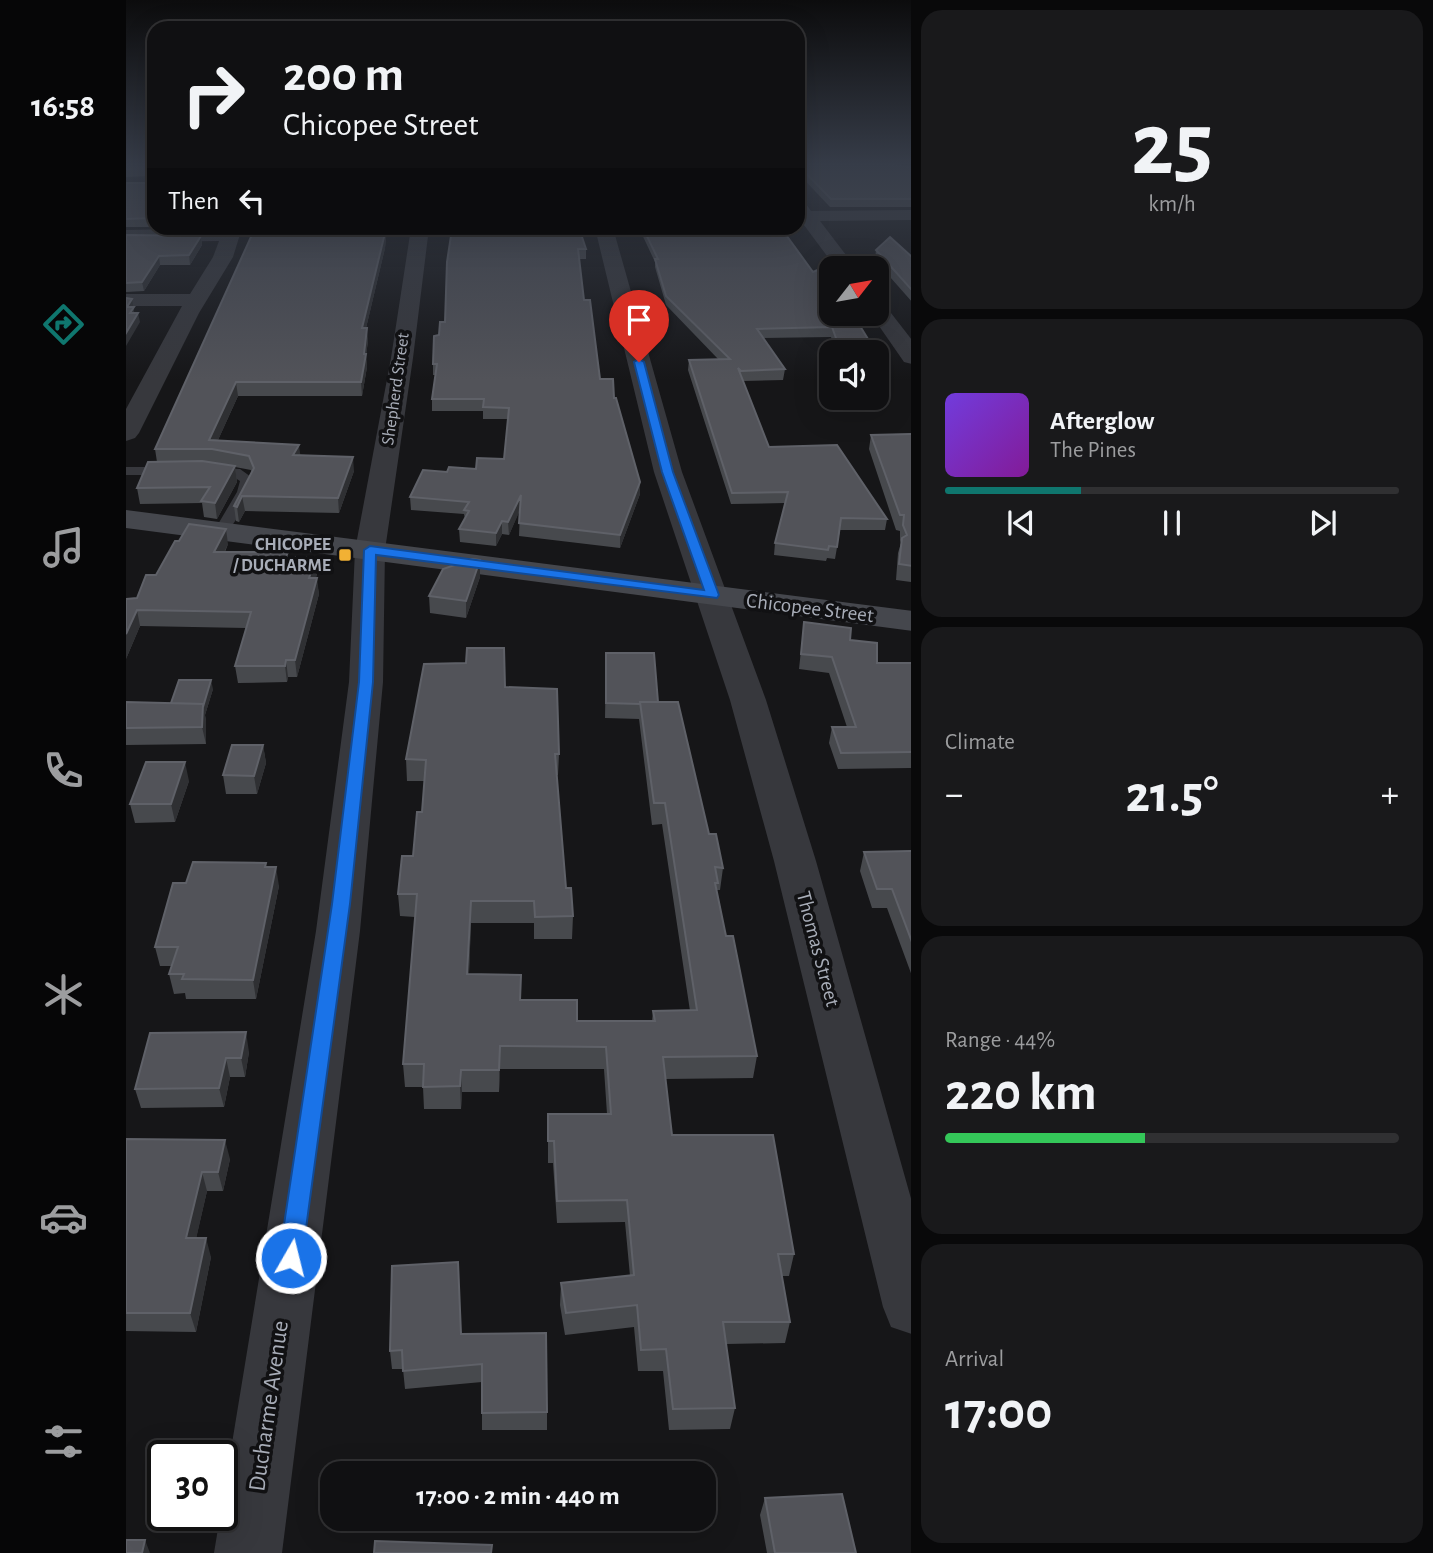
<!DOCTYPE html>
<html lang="en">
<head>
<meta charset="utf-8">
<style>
  :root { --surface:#101012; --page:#19191b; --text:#f1f3f6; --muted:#9c9d9f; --line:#303032; --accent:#0f766e }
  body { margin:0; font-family:"Alegreya Sans",sans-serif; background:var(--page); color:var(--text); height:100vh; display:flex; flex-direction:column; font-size:26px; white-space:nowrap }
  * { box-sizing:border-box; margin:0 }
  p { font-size:23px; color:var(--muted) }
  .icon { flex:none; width:38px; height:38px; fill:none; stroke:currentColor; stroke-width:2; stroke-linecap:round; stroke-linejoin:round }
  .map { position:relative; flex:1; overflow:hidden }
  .panel { display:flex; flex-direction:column; gap:10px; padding:10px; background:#09090a; width:522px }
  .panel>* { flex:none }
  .banner { position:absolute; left:21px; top:21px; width:658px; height:214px; border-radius:21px; box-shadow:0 7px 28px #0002,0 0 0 2px var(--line); background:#101012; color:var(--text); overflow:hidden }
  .needle { width:46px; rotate:59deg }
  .fabs { position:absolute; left:693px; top:256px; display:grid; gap:14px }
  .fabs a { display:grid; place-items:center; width:70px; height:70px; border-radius:14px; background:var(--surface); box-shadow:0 7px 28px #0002,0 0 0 2px var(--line); font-size:35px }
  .speed { position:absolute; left:21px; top:1440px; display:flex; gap:14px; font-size:35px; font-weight:700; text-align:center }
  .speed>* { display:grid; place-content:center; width:91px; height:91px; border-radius:50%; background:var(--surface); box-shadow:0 7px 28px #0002,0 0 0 2px var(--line); line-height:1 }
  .speed .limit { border:4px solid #111; border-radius:10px; background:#fff; color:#111 }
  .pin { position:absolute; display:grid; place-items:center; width:60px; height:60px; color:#fff; margin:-72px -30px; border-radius:50% 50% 50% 0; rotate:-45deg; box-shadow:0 0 7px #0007 }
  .pin .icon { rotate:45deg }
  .me { position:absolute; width:77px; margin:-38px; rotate:8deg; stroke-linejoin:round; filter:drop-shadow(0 0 5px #0008) }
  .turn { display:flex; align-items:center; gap:24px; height:147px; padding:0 21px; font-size:32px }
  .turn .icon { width:91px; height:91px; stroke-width:2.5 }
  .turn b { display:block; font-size:49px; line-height:60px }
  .then { display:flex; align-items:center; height:66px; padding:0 21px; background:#0003; gap:14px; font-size:26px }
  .big { font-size:52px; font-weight:700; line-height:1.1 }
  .panel .card { flex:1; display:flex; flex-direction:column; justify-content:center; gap:10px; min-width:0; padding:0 24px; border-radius:21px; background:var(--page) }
  .panel .dial { align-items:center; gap:0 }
  .dial b { font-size:91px; line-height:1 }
  .song { display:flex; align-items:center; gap:21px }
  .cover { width:84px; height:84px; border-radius:10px; background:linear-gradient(135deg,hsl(260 70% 55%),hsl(290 70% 35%)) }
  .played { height:7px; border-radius:4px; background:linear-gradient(90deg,var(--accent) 30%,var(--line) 30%) }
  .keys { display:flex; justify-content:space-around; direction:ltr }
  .heat { display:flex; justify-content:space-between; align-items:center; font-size:38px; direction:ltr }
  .charge { height:10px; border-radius:5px; background:linear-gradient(90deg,#34c759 44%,var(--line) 0) }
  .trip { position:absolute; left:194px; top:1461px; width:396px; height:70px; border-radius:21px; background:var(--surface); box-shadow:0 7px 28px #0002,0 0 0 2px var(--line); font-weight:700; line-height:70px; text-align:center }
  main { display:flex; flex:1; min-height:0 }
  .dock { display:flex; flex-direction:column; width:126px; justify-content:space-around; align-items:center; background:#060607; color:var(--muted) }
  .dock .icon { width:49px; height:49px }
  .dock .selected { color:var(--accent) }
  .dock b { font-size:32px; color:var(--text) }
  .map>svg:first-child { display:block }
</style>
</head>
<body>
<main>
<nav class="dock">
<b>16:58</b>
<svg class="icon selected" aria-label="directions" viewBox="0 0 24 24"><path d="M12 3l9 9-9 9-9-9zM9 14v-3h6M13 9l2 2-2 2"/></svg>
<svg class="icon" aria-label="music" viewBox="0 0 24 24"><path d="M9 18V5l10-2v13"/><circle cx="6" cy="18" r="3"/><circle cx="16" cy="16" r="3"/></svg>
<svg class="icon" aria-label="phone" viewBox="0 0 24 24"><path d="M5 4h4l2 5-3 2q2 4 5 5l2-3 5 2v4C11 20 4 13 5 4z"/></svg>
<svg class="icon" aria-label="climate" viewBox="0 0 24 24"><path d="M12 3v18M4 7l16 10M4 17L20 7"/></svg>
<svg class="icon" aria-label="car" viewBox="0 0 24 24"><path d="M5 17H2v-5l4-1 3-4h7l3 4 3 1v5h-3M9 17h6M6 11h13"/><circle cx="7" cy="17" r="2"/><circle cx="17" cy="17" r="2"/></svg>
<svg class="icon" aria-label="filters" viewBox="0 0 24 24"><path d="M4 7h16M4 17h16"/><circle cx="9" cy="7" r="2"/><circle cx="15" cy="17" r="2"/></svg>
</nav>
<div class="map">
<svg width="786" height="1553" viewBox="0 0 786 1553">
  <rect width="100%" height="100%" fill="#161618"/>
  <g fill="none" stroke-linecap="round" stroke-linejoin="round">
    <path fill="#37383d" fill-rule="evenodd" d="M0,467H44L51,471L44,475H0Z
      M85,467L114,469L128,479C125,493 108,531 95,535L88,531L111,492L114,481L106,476L80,474V468Z"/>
    <path fill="#37383d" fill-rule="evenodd" d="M672,200L678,201L685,211L786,210V220L694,221L730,268H710L672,217Z
      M98,228H116L107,257L73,313L13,433L9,438L0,441V409L56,306H0V294H64L87,257L93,241L0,242V230Z
      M285,228H303L287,358L259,550L257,682L234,931L156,1553H88L190,931L223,682L229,550L265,358Z
      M469,228H487L556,472L640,700L690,861L786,1202V1334L765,1327L757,1307L648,861L604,700L528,472Z
      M751,302L758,304L786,340V364L778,362L744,313H751Z"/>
    <path fill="#45474d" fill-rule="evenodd" d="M0,510L786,611V631L0,528Z"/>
  </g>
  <path fill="#47494d" d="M0,163H28L25,176L0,177Z
    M672,163L786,167V207H704L672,173Z
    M0,183H28V227H0Z
    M129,228H261L259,248L240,328L242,341L240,355L241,367L236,396H112L92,440L174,455L228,471L213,513L119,511L113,522L110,521L108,506L126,473L125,470L109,467L111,482L91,519L78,517L76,503L14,504L11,488L31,462L29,449Z
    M513,228H655L687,272L750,352H710L705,337L637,338L659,369L657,380L617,381L643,447L761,519L759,530H714L709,559L701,558L700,561L648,555L649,543L659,503L605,504L562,370L563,360H593L540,305L529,267V262Z
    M326,229L460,249V259H453L458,300L474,379L488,398L514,494L494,548L393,536L394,509L383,535L376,534L370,546L334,542L333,529L339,519L338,514L285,510L284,497L321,472L350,469L378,459L382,419H357V411H306V399L310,375H307V364L313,335L319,322Z
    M0,235L75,236L76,245L64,265H34L18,291L0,292Z
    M750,250L786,257V302L749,260Z
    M751,354L759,371L757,381H751Z
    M786,434V582L770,580L772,553L775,543L774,540V531L770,530L743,449L745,435Z
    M102,544L99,552L163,557L190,558L191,573L190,578L193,594L171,677H162L161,682L112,683L109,666L120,628L14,626L0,659L11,598L30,575Z
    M354,560V577L340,618L304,613L303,596Z
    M678,622L724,640L751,663H786V768L712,769L703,743L706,727H721L703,673L673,669Z
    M480,653L532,702L583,834L597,868L594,890H591V891L600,936L631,1056L627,1078L539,1079L546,1135L668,1254L663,1276H656L664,1322L659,1343L600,1344L609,1408L604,1429L543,1430L537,1371H512L508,1327L439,1335L434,1305L435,1283L504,1276L499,1222L431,1223L427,1163H422V1114H481L478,1069H374L373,1092H336L335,1109H298L297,1087H279L277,1064L289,917L274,916L272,894L287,856L296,812L299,781H281L280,759L379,687L433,754L432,775H430L440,888L447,916L446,939H408V923H345L343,974L394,1000L451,1021H526L527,1011H564L536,824L526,825L513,719L479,718Z
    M87,689L79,715L80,721V744L0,745V702L45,703Z
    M137,745L140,763L131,794H100L97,775Z
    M63,781L49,822L9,823L4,804Z
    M786,851V976L761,908H746L734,871L738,852Z
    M140,863V867L153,886L130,999H60L59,993L48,994L43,974L46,966H34L29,947L60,883Z
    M24,1033L123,1052L119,1077H104L98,1107L15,1108L9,1089Z
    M0,1139L104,1159L97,1191H81L70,1238L85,1257L70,1332L0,1331Z
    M335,1334L421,1412V1430H356V1382L279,1389L277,1369H266L264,1351Z
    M639,1498L730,1553H641L634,1515Z"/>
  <path fill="#2f3033" d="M27,163H28V171L25,176L23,168Z
    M259,228H261L259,248L237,341L236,328Z
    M75,236L76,245L64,265L63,255Z
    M33,256L34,265L18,291L16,282Z
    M6,299L9,317L6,322L1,307Z
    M12,313L14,322L0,346V333Z
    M241,328L242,341L240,355L241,367L236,396L235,382Z
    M110,382L112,396L88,449L83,440Z
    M173,445L175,460L167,455Z
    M227,457L228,471L213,513L212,498Z
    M109,466L111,482L91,519L89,503Z
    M514,482V494L494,548V535Z
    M395,495V508L383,535L382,522Z
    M116,496L119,511L113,522L111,507Z
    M376,521V534L370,546V533Z
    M100,529L102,544L91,567L88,552Z
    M190,558L191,573L185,594L183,578Z
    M354,560V577L340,618V601Z
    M191,578L193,594L171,677L169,660Z
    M11,610L14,626L0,659V634Z
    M160,660L162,677L161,682L159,666Z
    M85,680L87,689L79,715L80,721V744L76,727V708Z
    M137,745L140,763L131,794L128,776Z
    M59,762L63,781L49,822L45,804Z
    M150,867L153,886L130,999L127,980Z
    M345,901V923L342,996L341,974Z
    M120,1032L123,1052L119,1077L115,1058Z
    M374,1046V1069L373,1092V1070Z
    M100,1058L104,1077L98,1107L93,1088Z
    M335,1070L336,1092L335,1109L334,1086Z
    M99,1140L104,1159L97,1191L92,1172Z
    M76,1172L81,1191L66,1257L60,1238Z
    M80,1238L85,1257L70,1332L64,1313Z
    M19,1540L24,1553H16Z"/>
  <path fill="#525359" stroke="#5f6168" stroke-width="2" d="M0,163H27L23,168L0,169Z
    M672,163H749L786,167V199H705L672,165Z
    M0,183H28V218L0,219Z
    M129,228H259L258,237L236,328H241L238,354H240L235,382H110L83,440L173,445L167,455L227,457L212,498L116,496L111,507L108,506L128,468L123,456L86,449H29Z
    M329,228H453L460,249H452L458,300H464L474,379H487L488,398H490L514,482L494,535L393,523L395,495L382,522L376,521L370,533L333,529L343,511L338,510L343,502L284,497L297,470L321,472L323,467L350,469L351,458L378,459L383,408L357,407L358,399H306L311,364H307L308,336L313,335L314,322H319L321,262L326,229H329Z
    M517,228H655L687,272L696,268L705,282V313H726L750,352H715L706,327L631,329L659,369L615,371L612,368L643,447L711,445L761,519L715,518L711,547L703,546L702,550L649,543L662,492L606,493L563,360L604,359L540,296L529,259H532Z
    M0,235L75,236L63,255L33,256L16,282L0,283Z
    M764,237L786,257V290L750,250Z
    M0,298L6,299L1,307H8L4,313H12L0,333Z
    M751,354L759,371H751Z
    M786,434V566L773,564L776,538L781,535L777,525L778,515H774L745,435Z
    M76,461L109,466L89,503L75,501L84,487L11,488L22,462Z
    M63,524L100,529L88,552H162L160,557L190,558L183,578H191L169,660H160L159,666H109L125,612L11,610L0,634V599L11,598L20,575H30L49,541H53Z
    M346,559L354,560L340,601L303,596L317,569Z
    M678,622L725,628L724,640L751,643V663H786V752L715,753L706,727H730L706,657L675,654Z
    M341,648H378L379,687L431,689L433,754H429L440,888H445L447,916L409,917L408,901H345L341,974L395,975L394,1000H451V1021H529L527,1011L571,1010L539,803H528L514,702H552L583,834H590L597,868L589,867L592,883H589L600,936H607L631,1056L537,1057L546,1135H647L668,1254H652L664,1322H597L609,1408L547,1409L540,1349L515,1350L511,1305L440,1313L435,1283L508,1275L501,1200L431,1201L428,1141H422V1114H485L480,1047L374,1046L373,1070H335L334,1086L297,1087L298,1064H277L291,894H272L276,856H287L291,812H296L300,760L280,759L298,664L340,663Z
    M480,653H528L532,702H514V704L480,703Z
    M53,680H85L77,707V704L45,703Z
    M0,702L77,704L76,727L0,728Z
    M106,745H137L128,776L97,775Z
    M20,762H59L45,804H4Z
    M786,851V942L766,889H751L738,852Z
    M67,862L140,863L139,867H150L127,980L56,979L58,974H43L52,947H29L47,883H60Z
    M120,1032L115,1058H100L93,1088L9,1089L24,1033Z
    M0,1139L99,1140L92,1172H76L60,1238H80L64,1313H0Z
    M332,1262L335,1334L420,1333L421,1412L356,1413V1364L277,1371L276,1350L264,1351L266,1266Z
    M335,1468V1474H278V1470Z
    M716,1494L730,1553H649L639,1498Z
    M0,1540H19L16,1553H0Z
    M249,1541L366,1545L365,1553H248Z"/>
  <linearGradient id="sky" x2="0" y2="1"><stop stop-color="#0c0c0d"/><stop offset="0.43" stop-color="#363c48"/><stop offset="1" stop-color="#363c48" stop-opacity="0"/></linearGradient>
  <rect width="786" height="380" fill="url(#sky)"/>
  <path fill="#1a73e8" stroke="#114b97" stroke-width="2" d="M513,359L518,362L547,472L593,595L591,598L250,555L247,682L224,904L176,1258L173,1265L165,1268L156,1265L153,1258L206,904L233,682L238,550L244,546L578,590L536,472L508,362Z"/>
  <rect fill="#f2b134" stroke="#111113" stroke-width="2.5" x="212" y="548" width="14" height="14" rx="3.5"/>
  <g text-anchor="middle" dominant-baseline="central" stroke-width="7" stroke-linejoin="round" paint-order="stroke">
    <g font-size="18" fill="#a8adb8" stroke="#111113">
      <text transform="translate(270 389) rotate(-82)">Shepherd Street</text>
    </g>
    <g font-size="18" font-weight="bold" fill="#a8adb8" stroke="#111113" text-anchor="end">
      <text x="205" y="545">CHICOPEE<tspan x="205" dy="21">/ DUCHARME</tspan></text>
    </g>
    <g font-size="21" fill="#a8adb8" stroke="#111113">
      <text transform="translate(684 608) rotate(7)">Chicopee Street</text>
      <text transform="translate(692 949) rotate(75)">Thomas Street</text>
    </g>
    <g font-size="24" fill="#a8adb8" stroke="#111113">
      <text transform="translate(143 1406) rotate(-82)">Ducharme Avenue</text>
    </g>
  </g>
</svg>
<div class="fabs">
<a><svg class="needle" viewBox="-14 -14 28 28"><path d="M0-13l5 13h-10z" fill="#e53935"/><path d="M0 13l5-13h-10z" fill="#9c9d9f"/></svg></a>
<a><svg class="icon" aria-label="sound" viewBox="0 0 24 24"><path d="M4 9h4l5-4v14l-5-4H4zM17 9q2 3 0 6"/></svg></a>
</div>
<div class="speed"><div class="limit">30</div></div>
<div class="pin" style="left:513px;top:362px;background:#d93025"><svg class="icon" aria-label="arrive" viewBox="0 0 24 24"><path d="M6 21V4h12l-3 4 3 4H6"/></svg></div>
<svg class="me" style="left:165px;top:1258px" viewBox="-20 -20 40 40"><circle r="17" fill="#1a73e8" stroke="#fff" stroke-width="3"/><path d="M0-11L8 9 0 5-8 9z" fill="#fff"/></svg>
<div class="trip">17:00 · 2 min · 440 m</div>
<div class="banner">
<div class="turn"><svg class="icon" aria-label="right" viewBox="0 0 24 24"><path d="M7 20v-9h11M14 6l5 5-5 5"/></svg><div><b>200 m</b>Chicopee Street</div></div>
<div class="then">Then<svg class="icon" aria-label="left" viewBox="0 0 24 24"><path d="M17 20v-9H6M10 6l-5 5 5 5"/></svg></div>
</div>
</div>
<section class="panel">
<div class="card dial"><b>25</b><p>km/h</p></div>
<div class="card">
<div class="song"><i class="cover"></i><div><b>Afterglow</b><p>The Pines</p></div></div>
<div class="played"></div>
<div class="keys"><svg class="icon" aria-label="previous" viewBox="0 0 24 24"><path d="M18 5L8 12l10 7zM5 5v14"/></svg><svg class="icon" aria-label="pause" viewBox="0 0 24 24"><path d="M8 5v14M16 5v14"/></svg><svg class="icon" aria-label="next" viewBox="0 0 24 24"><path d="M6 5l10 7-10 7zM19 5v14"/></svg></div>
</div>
<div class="card"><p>Climate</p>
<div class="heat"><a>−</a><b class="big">21.5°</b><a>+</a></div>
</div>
<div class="card"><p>Range · 44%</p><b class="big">220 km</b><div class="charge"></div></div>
<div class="card"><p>Arrival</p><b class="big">17:00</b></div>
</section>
</main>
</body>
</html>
